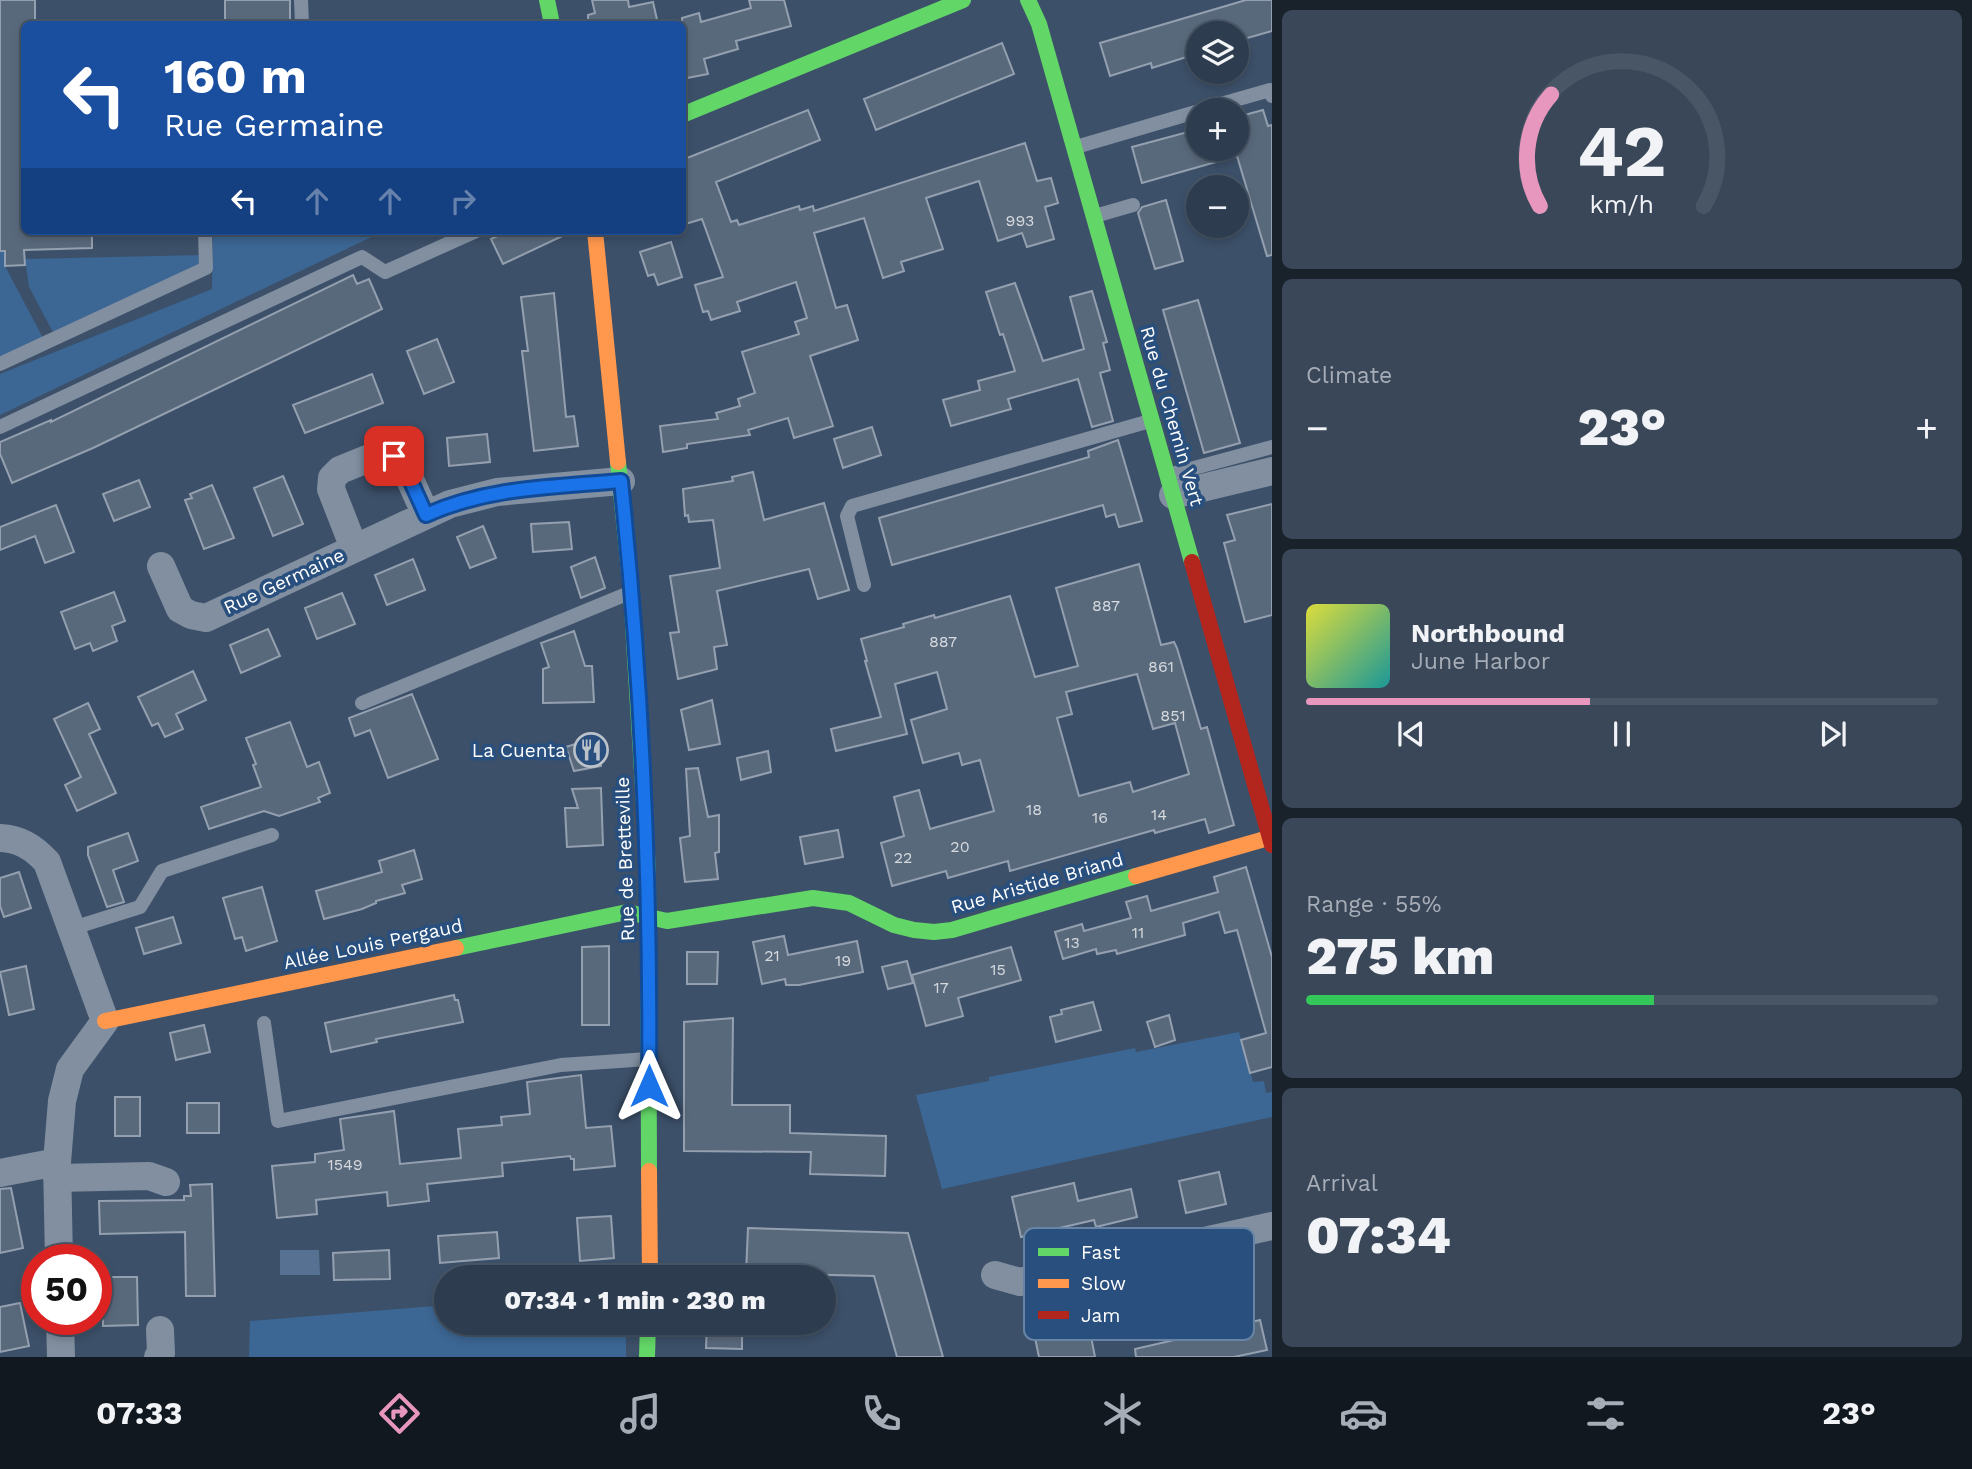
<!DOCTYPE html>
<html lang="en">
<head>
<meta charset="utf-8">
<style>
  :root { --surface:#2d3c4f; --page:#394759; --text:#f1f3f6; --muted:#a7adb7; --line:#485666; --accent:#e797bd }
  body { margin:0; font-family:"Work Sans",sans-serif; background:var(--page); color:var(--text); height:100vh; display:flex; flex-direction:column; font-size:26px; white-space:nowrap }
  * { box-sizing:border-box; margin:0 }
  p { font-size:23px; color:var(--muted) }
  .icon { flex:none; width:38px; height:38px; fill:none; stroke:currentColor; stroke-width:2; stroke-linecap:round; stroke-linejoin:round }
  .map { position:relative; flex:1; overflow:hidden }
  .details { display:flex; flex-direction:column; gap:10px; padding:10px; background:#19212b; width:700px }
  .details>* { flex:none }
  .banner { position:absolute; left:21px; top:21px; width:665px; height:214px; border-radius:10px; box-shadow:0 4px 10px #0003,0 0 0 2px var(--line); background:#1a4fa0; color:#fff; overflow:hidden }
  .fabs { position:absolute; left:1186px; top:21px; display:grid; gap:14px }
  .fabs a { display:grid; place-items:center; width:63px; height:63px; border-radius:50%; background:var(--surface); box-shadow:0 4px 10px #0003,0 0 0 2px var(--line); font-size:35px }
  .speed { position:absolute; left:21px; top:1244px; display:flex; gap:14px; font-size:35px; font-weight:700; text-align:center }
  .speed>* { display:grid; place-content:center; width:91px; height:91px; border-radius:50%; background:var(--surface); box-shadow:0 4px 10px #0003,0 0 0 2px var(--line); line-height:1 }
  .speed .limit { border:10px solid #d22; background:#fff; color:#111 }
  .pin { position:absolute; display:grid; place-items:center; width:60px; height:60px; color:#fff; margin:-30px; border-radius:14px; box-shadow:0 4px 10px #0006 }
  .me { position:absolute; width:77px; margin:-38px; rotate:0deg; stroke-linejoin:round; filter:drop-shadow(0 0 5px #0008) }
  .turn { display:flex; align-items:center; gap:24px; height:147px; padding:0 28px; font-size:32px }
  .turn .icon { width:91px; height:91px; stroke-width:2.5 }
  .turn b { display:block; font-size:49px; line-height:60px }
  .lanes { display:flex; align-items:center; height:66px; padding:0 28px; background:#0003; justify-content:center; gap:35px; direction:ltr }
  .lanes .off { opacity:.35 }
  .big { font-size:52px; font-weight:800; line-height:1.1 }
  .details .tile { flex:1; display:flex; flex-direction:column; justify-content:center; gap:10px; min-width:0; padding:0 24px; border-radius:10px; background:var(--page) }
  .details .dial { align-items:center; gap:0 }
  .dial svg { height:182px; overflow:visible; fill:none; stroke:var(--line); stroke-width:7; stroke-linecap:round; text-anchor:middle }
  .dial text { fill:var(--text); stroke:none }
  .song { display:flex; align-items:center; gap:21px }
  .cover { width:84px; height:84px; border-radius:10px; background:linear-gradient(135deg,hsl(60 70% 55%),hsl(180 70% 35%)) }
  .played { height:7px; border-radius:4px; background:linear-gradient(90deg,var(--accent) 45%,var(--line) 45%) }
  .keys { display:flex; justify-content:space-around; direction:ltr }
  .heat { display:flex; justify-content:space-between; align-items:center; font-size:38px; direction:ltr }
  .charge { height:10px; border-radius:5px; background:linear-gradient(90deg,#34c759 55%,var(--line) 0) }
  .trip { position:absolute; left:434px; top:1265px; width:402px; height:70px; border-radius:35px; background:var(--surface); box-shadow:0 4px 10px #0003,0 0 0 2px var(--line); font-weight:800; line-height:70px; text-align:center }
  .tab-bar { display:flex; height:112px; justify-content:space-around; align-items:center; background:#121820; color:var(--muted) }
  .tab-bar .icon { width:49px; height:49px }
  .tab-bar .on { color:var(--accent) }
  .tab-bar b { font-size:32px; color:var(--text) }
  main { display:flex; flex:1; min-height:0 }
  .map>svg:first-child { display:block }
</style>
</head>
<body>
<main>
<div class="map">
<svg width="1272" height="1357" viewBox="0 0 1272 1357">
  <rect width="100%" height="100%" fill="#3c5069"/>
  <path fill="#3c6693" d="M213,231H384L0,415V374L212,289Z
    M0,251H5V266L43,338L0,359Z
    M200,255L199,267L54,334L29,287L25,259Z
    M1239,1032L1253,1082L1264,1081L1266,1093L1272,1092V1117L942,1189L916,1095L989,1081V1077L1135,1048L1136,1052Z
    M446,1305V1323H626V1357H249L250,1321Z"/>
  <path fill="#567191" d="M280,1250H319L320,1275H280Z"/>
  <path fill="#59697c" stroke="#94a0af" stroke-width="2" fill-rule="evenodd" d="M0,0H35V24H24V231H92V248L24,250L25,265L5,266V251H0Z
    M225,0H290V24H225Z
    M592,0H628L629,7L653,2L658,24H588V15L595,13Z
    M749,0H784L791,26L736,41L738,49L704,59L708,74L682,79V18L699,13L701,22L751,8Z
    M1246,0H1272V31L1237,41V33H1199V53L1152,68L1151,63L1110,76L1100,43Z
    M1002,43L1014,74L876,130L864,99Z
    M808,110L820,140L716,182L731,222L737,220L739,225L799,206L800,210L813,206L814,211L1025,143L1037,181L1051,178L1058,203L1045,207L1054,239L1027,247L1022,233L998,241L979,181L926,198L943,249L901,262L904,271L883,278L864,218L814,233L836,308L847,305L858,340L810,356L833,426L794,438L788,418L748,430L750,435L687,444V448L663,452L660,426L718,419L716,413L740,406L738,399L755,393L742,352L799,334L795,322L807,318L796,282L737,302L740,311L711,320L708,311L703,312L695,285L723,277L702,219L682,225V160Z
    M1263,110L1268,126L1272,125V255L1267,256L1237,156L1142,183L1132,147L1199,129V149H1237V117Z
    M1166,200L1183,261L1155,269L1138,213L1142,207Z
    M508,231H573L503,264L491,239Z
    M671,242L682,277L658,285L654,274L648,276L640,252Z
    M353,275L357,284L369,279L382,309L93,448L12,483L0,454V442L51,420V422Z
    M1015,283L1043,361L1084,349L1070,297L1092,291L1107,342L1103,343L1110,370L1100,373L1113,421L1092,427L1078,379L1008,399L1011,409L951,426L943,400L980,390L978,381L1015,371L1003,334L1000,335L986,292Z
    M554,293L566,417L574,416L578,446L534,451L522,351H528L521,297Z
    M1198,300L1240,443L1204,453L1163,310Z
    M437,339L454,382L424,394L407,351Z
    M372,374L383,403L305,433L293,405Z
    M872,427L881,455L843,468L834,439Z
    M487,434L490,462L449,466L447,438Z
    M1118,440L1142,521L1119,527L1115,514L1106,517L1103,505L892,565L879,518L1089,457L1088,451Z
    M753,472L764,520L824,503L849,590L818,599L809,569L717,591L727,645L714,647L717,669L678,679L670,633L679,632L670,576L720,568L713,520L689,522L688,515L685,516L683,489L733,481L732,477Z
    M283,476L303,524L273,536L254,488Z
    M139,480L150,507L114,521L103,494Z
    M212,485L234,538L204,549L185,500L192,498L190,494Z
    M1272,504V615L1245,622L1224,543L1235,540L1227,515Z
    M56,505L74,552L45,563L35,536L0,550V527Z
    M569,522L572,549L533,552L531,524Z
    M483,526L496,558L470,568L457,537Z
    M595,557L605,588L581,598L571,567Z
    M413,559L425,590L387,605L375,575Z
    M1139,564L1161,645L1174,642L1177,648L1201,729L1207,727L1234,825L1209,833L1205,819L1155,833L1154,830L1010,871L1008,861L948,878L946,871L892,886L881,843L904,836L894,797L919,790L930,829L994,811L980,760L962,765L959,753L923,763L911,720L947,709L937,672L895,684L907,734L836,751L831,729L881,717L865,661H867L861,639L904,627L903,624L934,615L935,618L1010,596L1035,677L1078,666L1056,588ZM1137,674L1153,729L1175,723L1189,774L1133,792L1130,782L1079,796L1057,718L1072,714L1066,692Z
    M114,592L125,621L112,626L117,641L93,651L90,643L75,649L61,612Z
    M342,593L355,624L317,639L305,608Z
    M268,629L280,656L241,673L230,645Z
    M574,631L585,666H592L594,702L543,703V669L549,667L541,643Z
    M193,671L206,700L176,714L183,729L165,737L158,723L152,726L138,697Z
    M412,694L438,759L388,778L370,730L355,736L349,718Z
    M712,700L720,744L689,750L681,710Z
    M88,703L100,729L89,734L116,793L77,811L65,785L81,777L54,719Z
    M290,722L307,767L319,762L330,793L318,798L320,802L279,816L264,811L209,829L201,807L261,787L253,765L256,764L246,738Z
    M598,737L604,758L600,759L601,766L574,771L566,747Z
    M768,751L771,772L741,780L737,758Z
    M698,768L708,817L719,815V852L715,853L718,879L685,882L680,838L690,836L686,769Z
    M601,788L603,845L567,847L565,808H578L572,789Z
    M838,830L843,857L805,864L800,837Z
    M128,833L138,861L113,870L124,902L107,907L88,855V847Z
    M414,850L422,879L402,885L405,893L376,901V903L362,909L324,919L316,891L382,872L379,861Z
    M1246,867L1272,957V1067L1250,1073L1241,1040L1266,1033L1237,930L1225,933L1219,912L1183,923L1185,935L1117,954L1116,950L1097,954L1096,949L1063,959L1055,932L1082,924L1084,931L1131,918L1126,902L1147,896L1151,911L1218,892L1214,877Z
    M19,872L31,908L4,917L0,906V878Z
    M262,887L277,941L246,951L242,937L235,939L223,898Z
    M173,917L181,943L144,954L136,928Z
    M784,936L788,955L857,941L863,972L799,985H786L785,979L762,984L753,942Z
    M609,946V1025H582V947Z
    M1011,947L1021,980L958,998L963,1016L926,1026L912,975Z
    M687,952H718L717,984H687Z
    M907,961L913,983L888,989L882,967Z
    M26,966L34,1009L9,1015L0,972Z
    M454,995L455,1000H458L463,1022L376,1039L377,1042L331,1052L325,1023Z
    M1093,1002L1101,1030L1056,1042L1050,1017L1062,1014L1061,1010Z
    M1169,1015L1175,1040L1155,1047L1147,1022Z
    M733,1018L732,1105H790V1133L886,1136L885,1176L810,1174L811,1152L684,1151V1022Z
    M204,1025L210,1052L176,1060L170,1033Z
    M581,1075L586,1128L611,1126L615,1166L574,1170V1159H571L570,1156L502,1163L503,1176L427,1184L429,1201L388,1206L387,1192L316,1200L317,1214L277,1218L272,1166L315,1162V1154L344,1150L340,1119L394,1111L400,1164L461,1158L458,1129L502,1125L501,1117L530,1114L527,1082Z
    M115,1097H140V1136H115Z
    M187,1103H219V1133H187Z
    M1219,1172L1226,1204L1186,1213L1179,1181Z
    M1074,1183L1078,1201L1131,1189L1137,1217L1096,1227L1094,1220L1021,1237L1012,1197Z
    M212,1184L215,1296H186L185,1232L100,1234L99,1201L184,1200V1196H191L190,1185Z
    M11,1188L23,1248L0,1253V1189Z
    M611,1216L614,1258L580,1261L577,1218Z
    M748,1228L908,1233L943,1357H897L874,1276L746,1273Z
    M497,1232L499,1258L440,1263L438,1236Z
    M389,1250L390,1279L334,1280L333,1253Z
    M1215,1271L1221,1297L1198,1335L1260,1320L1267,1350L1234,1357H1136L1135,1349L1183,1338L1170,1281Z
    M108,1277H137L138,1325L103,1326V1293H108Z
    M20,1303L29,1346L0,1352V1307Z
    M1071,1305L1072,1309L1085,1306L1095,1357H1039L1030,1314Z
    M707,1323H742V1349L706,1348Z"/>
  <g fill="none" stroke-linecap="round" stroke-linejoin="round">
    <path stroke="#818fa0" stroke-width="14" d="M301,0L302,24
      M1200,110L1270,90L1272,96
      M1076,147L1199,111
      M1095,216L1133,205
      M0,364L206,268L205,231
      M0,427L362,257L385,272L476,231
      M1168,475L1272,447
      M864,585L847,516L852,506L1150,421
      M362,703L629,593
      M73,928L140,907L162,871L272,835
      M264,1023L278,1121L561,1065L648,1059
      M443,1298H446"/>
    <path stroke="#818fa0" stroke-width="28" d="M1173,495L1272,471
      M354,548L331,489L332,478L340,470L382,453L394,456L403,464L426,515
      M161,566L180,609L191,615L206,618L450,504L497,492L621,481
      M0,838C20,839 33,847 47,862L105,1021L70,1069L62,1101L57,1162L59,1260
      M0,1173L57,1162
      M57,1178L149,1176L166,1182
      M995,1275L1020,1282L1272,1226
      M60,1320L61,1357
      M158,1357L161,1353L160,1330"/>
    <path stroke="#63d668" stroke-width="16" d="M547,0L552,24
      M1028,0L1039,24L1192,562
      M682,115L963,0
      M618,462L631,592L648,870L649,1171
      M456,948L627,912L667,921L813,898L849,903L894,925L914,930L934,932L952,930L1136,876
      M647,1357L648,1323"/>
    <path stroke="#ff974d" stroke-width="16" d="M595,231L618,462
      M1136,876L1272,837
      M105,1021L456,948
      M649,1171L650,1278"/>
    <path stroke="#b3261e" stroke-width="16" d="M1192,562L1272,845"/>
  </g>
  <g fill="none" stroke-linecap="round" stroke-linejoin="round">
    <g stroke="#114b97" stroke-width="18">
      <path id="route" d="M394,456L403,464L426,515C488,487 554,487 621,481C642,682 651,884 649,1086"/>
    </g>
    <use href="#route" stroke="#1a73e8" stroke-width="12"/>
  </g>
  <defs>
    <g id="restaurant-ring" transform="scale(1.75)"><circle r="9.5" fill="#284f7d" stroke="#bbc2ca" stroke-width="1.5"/><path d="M-5-6h1v4h1v-4h1v4h1v-4h1v5L-1.5 .5V6h-2V.5L-5-1ZM5-6V6H3V1.5H1.5Q1.5-4 5-6Z" fill="#bbc2ca"/></g>
  </defs>
  <g fill-rule="evenodd">
    <use href="#restaurant-ring" x="591" y="750"/>
  </g>
  <g text-anchor="middle" dominant-baseline="central" stroke-width="7" stroke-linejoin="round" paint-order="stroke">
    <g font-size="16" fill="#d6dade">
      <text x="1020" y="220">993</text>
      <text x="1106" y="605">887</text>
      <text x="943" y="641">887</text>
      <text x="1161" y="666">861</text>
      <text x="1173" y="715">851</text>
      <text x="1034" y="809">18</text>
      <text x="1159" y="814">14</text>
      <text x="1100" y="817">16</text>
      <text x="960" y="846">20</text>
      <text x="903" y="857">22</text>
      <text x="1138" y="932">11</text>
      <text x="1072" y="942">13</text>
      <text x="772" y="955">21</text>
      <text x="843" y="960">19</text>
      <text x="998" y="969">15</text>
      <text x="941" y="987">17</text>
      <text x="345" y="1164">1549</text>
    </g>
    <g font-size="19" fill="#fff" stroke="#284f7d">
      <text transform="translate(1172 416) rotate(74)">Rue du Chemin Vert</text>
      <text transform="translate(284 581) rotate(-25)">Rue Germaine</text>
      <text transform="translate(625 859) rotate(-92)">Rue de Bretteville</text>
      <text transform="translate(1037 883) rotate(-16)">Rue Aristide Briand</text>
      <text transform="translate(373 944) rotate(-12)">Allée Louis Pergaud</text>
    </g>
    <g font-size="19" fill="#fff" stroke="#284f7d" text-anchor="end">
      <text x="566" y="750">La Cuenta</text>
    </g>
  </g>
  <rect x="1024" y="1228" width="230" height="112" rx="10" fill="#284f7d" stroke="#6884a4" stroke-width="2"/>
  <rect x="1038" y="1248" width="31" height="8" fill="#63d668"/>
  <rect x="1038" y="1279" width="31" height="9" fill="#ff974d"/>
  <rect x="1038" y="1311" width="31" height="8" fill="#b3261e"/>
  <g font-size="19" fill="#fff">
    <text x="1081" y="1259">Fast</text>
    <text x="1081" y="1290">Slow</text>
    <text x="1081" y="1322">Jam</text>
  </g>
</svg>
<div class="fabs">
<a><svg class="icon" aria-label="layers" viewBox="0 0 24 24"><path d="M12 4l9 5-9 5-9-5zM3 14l9 5 9-5"/></svg></a>
<a>+</a>
<a>−</a>
</div>
<div class="speed"><div class="limit">50</div></div>
<div class="pin" style="left:394px;top:456px;background:#d93025"><svg class="icon" aria-label="arrive" viewBox="0 0 24 24"><path d="M6 21V4h12l-3 4 3 4H6"/></svg></div>
<svg class="me" style="left:649px;top:1086px" viewBox="-20 -20 40 40"><path d="M0-17L14 15 0 8-14 15z" fill="#1a73e8" stroke="#fff" stroke-width="4"/></svg>
<div class="trip">07:34 · 1 min · 230 m</div>
<div class="banner">
<div class="turn"><svg class="icon" aria-label="left" viewBox="0 0 24 24"><path d="M17 20v-9H6M10 6l-5 5 5 5"/></svg><div><b>160 m</b>Rue Germaine</div></div>
<div class="lanes"><svg class="icon" aria-label="left" viewBox="0 0 24 24"><path d="M17 20v-9H6M10 6l-5 5 5 5"/></svg><svg class="icon off" aria-label="ahead" viewBox="0 0 24 24"><path d="M12 20V5M6 11l6-6 6 6"/></svg><svg class="icon off" aria-label="ahead" viewBox="0 0 24 24"><path d="M12 20V5M6 11l6-6 6 6"/></svg><svg class="icon off" aria-label="right" viewBox="0 0 24 24"><path d="M7 20v-9h11M14 6l5 5-5 5"/></svg></div>
</div>
</div>
<section class="details">
<div class="tile dial"><svg viewBox="0 0 100 80">
<path d="M14 69A42 42 0 1 1 86 69"/>
<path d="M14 69A42 42 0 0 1 19 20" stroke="#e797bd"/>
<text x="50" y="56" font-size="32" font-weight="700">42</text>
<text x="50" y="72" font-size="11">km/h</text>
</svg></div>
<div class="tile"><p>Climate</p>
<div class="heat"><a>−</a><b class="big">23°</b><a>+</a></div>
</div>
<div class="tile">
<div class="song"><i class="cover"></i><div><b>Northbound</b><p>June Harbor</p></div></div>
<div class="played"></div>
<div class="keys"><svg class="icon" aria-label="previous" viewBox="0 0 24 24"><path d="M18 5L8 12l10 7zM5 5v14"/></svg><svg class="icon" aria-label="pause" viewBox="0 0 24 24"><path d="M8 5v14M16 5v14"/></svg><svg class="icon" aria-label="next" viewBox="0 0 24 24"><path d="M6 5l10 7-10 7zM19 5v14"/></svg></div>
</div>
<div class="tile"><p>Range · 55%</p><b class="big">275 km</b><div class="charge"></div></div>
<div class="tile"><p>Arrival</p><b class="big">07:34</b></div>
</section>
</main>
<nav class="tab-bar">
<b>07:33</b>
<svg class="icon on" aria-label="directions" viewBox="0 0 24 24"><path d="M12 3l9 9-9 9-9-9zM9 14v-3h6M13 9l2 2-2 2"/></svg>
<svg class="icon" aria-label="music" viewBox="0 0 24 24"><path d="M9 18V5l10-2v13"/><circle cx="6" cy="18" r="3"/><circle cx="16" cy="16" r="3"/></svg>
<svg class="icon" aria-label="phone" viewBox="0 0 24 24"><path d="M5 4h4l2 5-3 2q2 4 5 5l2-3 5 2v4C11 20 4 13 5 4z"/></svg>
<svg class="icon" aria-label="climate" viewBox="0 0 24 24"><path d="M12 3v18M4 7l16 10M4 17L20 7"/></svg>
<svg class="icon" aria-label="car" viewBox="0 0 24 24"><path d="M5 17H2v-5l4-1 3-4h7l3 4 3 1v5h-3M9 17h6M6 11h13"/><circle cx="7" cy="17" r="2"/><circle cx="17" cy="17" r="2"/></svg>
<svg class="icon" aria-label="filters" viewBox="0 0 24 24"><path d="M4 7h16M4 17h16"/><circle cx="9" cy="7" r="2"/><circle cx="15" cy="17" r="2"/></svg>
<b>23°</b>
</nav>
</body>
</html>
